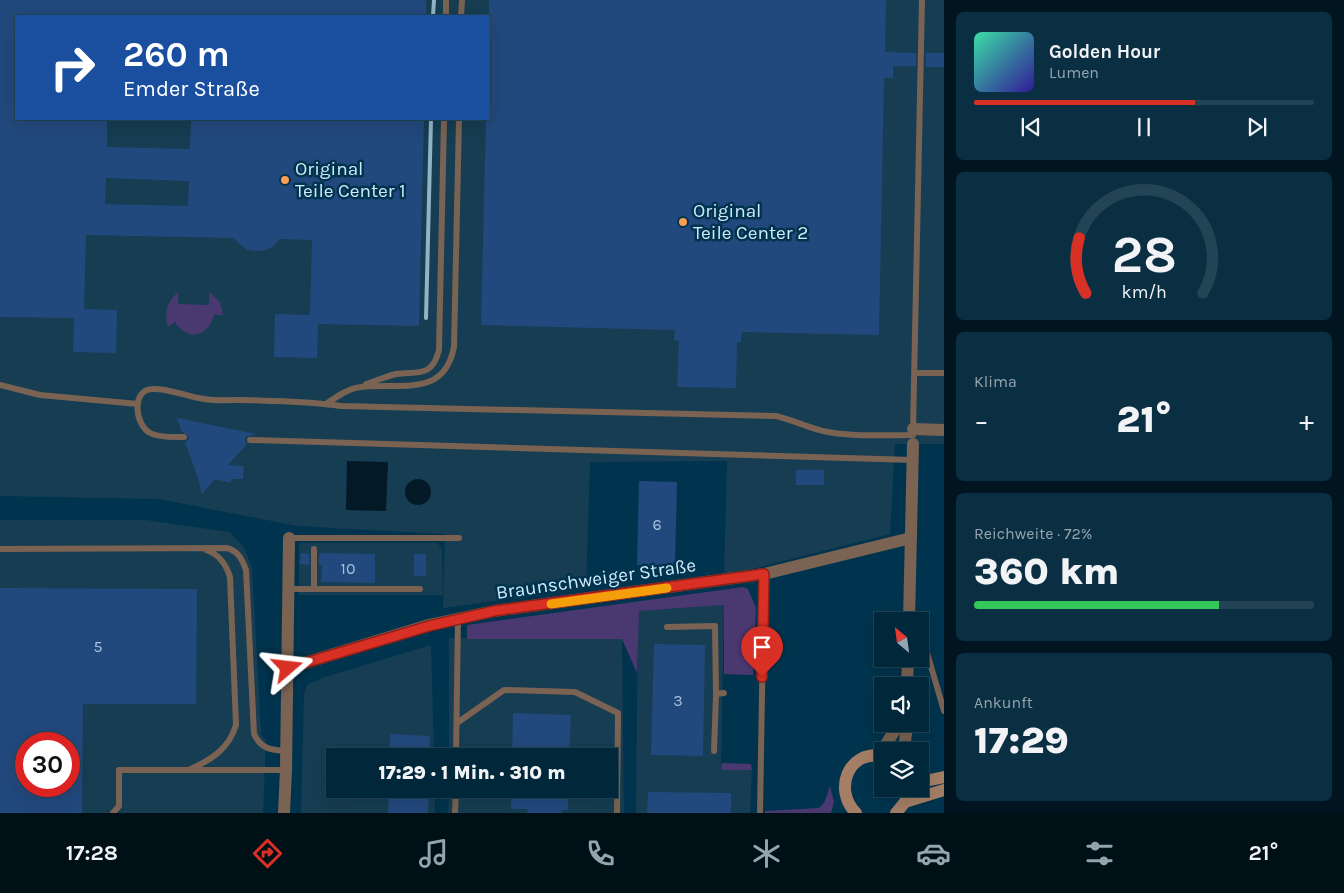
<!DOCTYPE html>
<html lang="de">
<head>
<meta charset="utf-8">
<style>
  :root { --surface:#00273a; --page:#0a2f42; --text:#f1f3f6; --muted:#95a5af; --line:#224454; --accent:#d93025 }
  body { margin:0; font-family:Karla,sans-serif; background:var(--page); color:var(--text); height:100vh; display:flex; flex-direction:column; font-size:19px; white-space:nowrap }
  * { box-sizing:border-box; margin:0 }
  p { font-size:16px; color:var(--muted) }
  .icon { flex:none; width:28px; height:28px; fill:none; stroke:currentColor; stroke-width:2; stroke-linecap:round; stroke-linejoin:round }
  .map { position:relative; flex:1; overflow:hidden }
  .panel { display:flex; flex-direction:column; gap:12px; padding:12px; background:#001520; width:400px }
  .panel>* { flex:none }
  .top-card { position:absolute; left:15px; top:15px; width:475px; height:105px; border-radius:0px; box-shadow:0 5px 20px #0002,0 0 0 1px var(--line); background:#1a4fa0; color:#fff; overflow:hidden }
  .needle { width:32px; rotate:331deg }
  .fabs { position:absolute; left:874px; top:612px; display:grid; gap:10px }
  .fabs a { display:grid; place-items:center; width:55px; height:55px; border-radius:0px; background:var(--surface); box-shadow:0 5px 20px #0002,0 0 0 1px var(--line); font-size:25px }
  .speed { position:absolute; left:15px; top:732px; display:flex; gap:10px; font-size:25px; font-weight:700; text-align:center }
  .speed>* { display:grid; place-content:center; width:65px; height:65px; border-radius:50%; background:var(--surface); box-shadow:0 5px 20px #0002,0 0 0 1px var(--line); line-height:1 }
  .speed .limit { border:8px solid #d22; background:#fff; color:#111 }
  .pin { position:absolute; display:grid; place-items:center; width:42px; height:42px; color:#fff; margin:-51px -21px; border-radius:50% 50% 50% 0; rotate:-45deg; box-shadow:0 0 5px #0007 }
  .pin .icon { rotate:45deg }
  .me { position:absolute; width:55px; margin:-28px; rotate:73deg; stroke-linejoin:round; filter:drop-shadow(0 0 4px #0008) }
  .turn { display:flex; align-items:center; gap:18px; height:105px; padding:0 25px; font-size:22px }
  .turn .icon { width:65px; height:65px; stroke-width:2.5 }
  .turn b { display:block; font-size:35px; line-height:42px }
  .big { font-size:38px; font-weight:800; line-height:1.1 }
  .panel .card { flex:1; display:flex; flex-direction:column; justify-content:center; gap:8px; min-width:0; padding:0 18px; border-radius:8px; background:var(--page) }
  .panel .dial { align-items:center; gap:0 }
  .dial svg { height:130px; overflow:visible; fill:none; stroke:var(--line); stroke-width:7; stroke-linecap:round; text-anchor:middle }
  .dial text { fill:var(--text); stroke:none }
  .song { display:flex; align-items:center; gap:15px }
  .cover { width:60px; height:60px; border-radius:8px; background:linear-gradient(135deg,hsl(160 70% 55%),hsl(250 70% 35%)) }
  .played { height:5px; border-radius:2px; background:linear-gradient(90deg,var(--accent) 65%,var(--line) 65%) }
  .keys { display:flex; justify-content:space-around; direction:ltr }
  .heat { display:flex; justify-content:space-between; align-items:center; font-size:28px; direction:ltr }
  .charge { height:8px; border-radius:4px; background:linear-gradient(90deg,#34c759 72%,var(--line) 0) }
  .trip { position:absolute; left:326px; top:748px; width:292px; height:50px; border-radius:0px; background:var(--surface); box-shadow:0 5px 20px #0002,0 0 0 1px var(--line); font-weight:800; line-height:50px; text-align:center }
  .tab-bar { display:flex; height:80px; justify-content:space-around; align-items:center; background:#001017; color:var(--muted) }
  .tab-bar .icon { width:35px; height:35px }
  .tab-bar .current { color:var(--accent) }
  .tab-bar b { font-size:22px; color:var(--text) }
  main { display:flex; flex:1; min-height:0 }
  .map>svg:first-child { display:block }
</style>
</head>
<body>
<main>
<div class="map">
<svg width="944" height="813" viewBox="0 0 944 813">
  <rect width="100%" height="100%" fill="#00344e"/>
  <path fill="#163d52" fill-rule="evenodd" d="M0,0H944V444H895L890,534L724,576L727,461L590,462L586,589L443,608L445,534L297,526L159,499L0,496ZM16,16H489V119H16Z
    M0,520H146L229,532L244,547L252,568L261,730V735L266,740L263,813H0ZM26,744H69V786H26Z
    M299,543H437L442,548L443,595H299Z
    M724,605L721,770H752L750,813H636L638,611Z
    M449,638L622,639L624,813H448L449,789H610V756H449Z
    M431,645L434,756H335V789H435V813H301L304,694L307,685L322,678Z"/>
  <path fill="#4a3871" d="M178,292V304L209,305V292L220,302L223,315H214C208,337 188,342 175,322L168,327C164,312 167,302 178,292Z
    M743,587L748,589L756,608L753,675L724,674V605L639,611L637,673L622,639H467V625Z
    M722,763L751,764L752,770H721Z
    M830,786L834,802L831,813H765V811L819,808L824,803Z"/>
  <path fill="#031926" d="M347,461L388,462L386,511L346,510Z
    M405 492a13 13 0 1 1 26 0a13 13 0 1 1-26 0Z"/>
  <path fill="#22497d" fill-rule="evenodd" d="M0,0H426V16H16V119H107V147L190,149L191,119H424L419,326L318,324L317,358L274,357L275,314L310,315L312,240L280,239L274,246L266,250L257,251L248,250L240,245L234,238L86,235L84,309L117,310L116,353L73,352L74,318L0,317ZM106,178L189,181L188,206L105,204Z
    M489,0H886L885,52L916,53V66H893V78H884L879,335L742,332L741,342H737L736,388L677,387L679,341L674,340L675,330L481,325L486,119H489Z
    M926,53H944V67H926Z
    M177,418L256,434L246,437L245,440L247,444L228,465L244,466L243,479H231V483L215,479L202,494L198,478L185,442L189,439L188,435L182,432Z
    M796,470H824V485H796Z
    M639,481L677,482L675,566L637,565Z
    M301,553L309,554V565L300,564Z
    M322,553L375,554V583L321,582L322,565H319V554Z
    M414,554H426V576H414Z
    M0,588L197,589L196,704H83L82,813H0ZM26,744H69V786H26Z
    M654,644L705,645L703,756L651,755Z
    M513,713L571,715L569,756H512Z
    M390,734L430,736L429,756H390Z
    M389,789H429L428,813H388Z
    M511,789H568V810H562V813H527L528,809H511Z
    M648,792L731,793V813H647Z"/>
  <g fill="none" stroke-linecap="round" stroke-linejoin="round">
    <path stroke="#7a6353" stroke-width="6" d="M446,16V0
      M461,16L462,0
      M914,373H944
      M366,384C376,381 387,376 396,374C418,371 432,378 439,350L444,119
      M0,385L40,395L138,404
      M326,404C336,397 349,388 361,387C399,382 444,399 454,347L459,119
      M913,430L922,0
      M184,437C174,437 159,438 150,433C135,425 131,390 152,389C169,388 187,397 204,399C217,401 230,400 242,400C276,401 308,401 341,406L776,416C794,420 810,429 828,432C856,437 885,435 913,435
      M250,440L913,460
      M289,538H459
      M0,549L227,548C238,551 242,559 246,570L254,734C261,749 271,750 286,751
      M288,589H420
      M314,589V549
      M667,627L715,626L716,694L724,693
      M920,639H923L944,711
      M457,723L504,690L575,692L618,713L617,813
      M714,751L716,694
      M456,756L458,618
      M188,770C210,761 229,749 236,725L230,577C226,564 219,554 206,550
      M113,813L119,806V770H286
      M455,813L456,789
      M760,813L764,574"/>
    <path stroke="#7a6353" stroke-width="12" d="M913,429L944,430
      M909,621L913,444
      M288,668L429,625L494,611L764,574L911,538
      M907,686L908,659
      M904,751L907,724
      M879,755L899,724
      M284,813L286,770L289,538"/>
    <path stroke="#a47f65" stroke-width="12" d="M920,782L944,777
      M905,802L944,790
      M856,813C833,790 848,750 882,756
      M896,813L905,802L909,789"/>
    <path stroke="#91b3c6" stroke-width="4" d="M433,16L434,0
      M426,318L431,119"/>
  </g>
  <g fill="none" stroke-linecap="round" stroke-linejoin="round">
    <g stroke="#8d1f18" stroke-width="12">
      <path id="route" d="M288,668L429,626L494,611L764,574L762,677"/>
    </g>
    <use href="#route" stroke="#d93025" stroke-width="9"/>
    <path stroke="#f59e0b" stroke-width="9" d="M551,604L667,588"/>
  </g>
  <g fill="#fc9d53" stroke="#00344e" stroke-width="2">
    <circle cx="285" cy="180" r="5"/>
    <circle cx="683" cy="222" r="5"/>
  </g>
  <g text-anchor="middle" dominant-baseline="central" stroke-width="5" stroke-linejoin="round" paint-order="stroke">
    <g font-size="16" fill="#a5c2dc">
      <text x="657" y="524">6</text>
      <text x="348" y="568">10</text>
      <text x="98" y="646">5</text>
      <text x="678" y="700">3</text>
    </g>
    <g font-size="19" fill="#d1eafb" stroke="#00344e" text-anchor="start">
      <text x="295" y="169">Original<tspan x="295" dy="22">Teile Center 1</tspan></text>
      <text x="693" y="211">Original<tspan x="693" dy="22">Teile Center 2</tspan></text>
    </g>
    <g font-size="19" fill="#d1eafb" stroke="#00344e">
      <text transform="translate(596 579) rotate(-8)">Braunschweiger Straße</text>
    </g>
  </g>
</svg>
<div class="fabs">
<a><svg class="needle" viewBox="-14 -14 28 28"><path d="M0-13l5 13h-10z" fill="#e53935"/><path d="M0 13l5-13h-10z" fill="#95a5af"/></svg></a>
<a><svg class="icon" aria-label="sound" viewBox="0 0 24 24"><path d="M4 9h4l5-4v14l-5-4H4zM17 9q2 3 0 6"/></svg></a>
<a><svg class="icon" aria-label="layers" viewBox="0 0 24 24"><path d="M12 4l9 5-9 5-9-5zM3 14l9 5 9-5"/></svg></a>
</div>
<div class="speed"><div class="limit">30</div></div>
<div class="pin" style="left:762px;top:677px;background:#d93025"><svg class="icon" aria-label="arrive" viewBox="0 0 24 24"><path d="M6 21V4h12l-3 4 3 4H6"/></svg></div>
<svg class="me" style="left:288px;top:668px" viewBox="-20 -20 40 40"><path d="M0-17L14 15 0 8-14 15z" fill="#d93025" stroke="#fff" stroke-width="4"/></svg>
<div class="trip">17:29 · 1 Min. · 310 m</div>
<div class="top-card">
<div class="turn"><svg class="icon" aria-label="right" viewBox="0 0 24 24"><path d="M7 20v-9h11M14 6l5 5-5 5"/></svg><div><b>260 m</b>Emder Straße</div></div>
</div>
</div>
<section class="panel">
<div class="card">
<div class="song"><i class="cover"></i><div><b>Golden Hour</b><p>Lumen</p></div></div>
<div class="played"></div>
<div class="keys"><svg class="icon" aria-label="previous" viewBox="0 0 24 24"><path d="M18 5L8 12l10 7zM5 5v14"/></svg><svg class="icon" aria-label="pause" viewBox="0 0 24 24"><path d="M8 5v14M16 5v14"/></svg><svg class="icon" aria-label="next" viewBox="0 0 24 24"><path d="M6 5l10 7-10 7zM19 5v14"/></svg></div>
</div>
<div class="card dial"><svg viewBox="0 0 100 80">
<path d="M14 69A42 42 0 1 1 86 69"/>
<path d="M14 69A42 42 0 0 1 10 35" stroke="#d93025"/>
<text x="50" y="56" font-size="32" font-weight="700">28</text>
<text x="50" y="72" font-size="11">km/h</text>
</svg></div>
<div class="card"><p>Klima</p>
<div class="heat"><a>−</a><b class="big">21°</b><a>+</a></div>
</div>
<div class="card"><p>Reichweite · 72%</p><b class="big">360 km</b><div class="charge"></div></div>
<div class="card"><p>Ankunft</p><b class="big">17:29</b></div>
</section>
</main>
<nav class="tab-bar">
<b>17:28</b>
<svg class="icon current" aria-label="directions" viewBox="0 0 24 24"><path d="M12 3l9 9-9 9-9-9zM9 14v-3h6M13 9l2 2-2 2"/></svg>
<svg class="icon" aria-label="music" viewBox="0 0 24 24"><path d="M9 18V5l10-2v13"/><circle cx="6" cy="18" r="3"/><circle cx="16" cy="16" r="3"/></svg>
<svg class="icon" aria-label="phone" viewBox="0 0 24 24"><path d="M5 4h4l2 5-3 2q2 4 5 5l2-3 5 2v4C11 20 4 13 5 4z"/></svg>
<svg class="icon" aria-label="climate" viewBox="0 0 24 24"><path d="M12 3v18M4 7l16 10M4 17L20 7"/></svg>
<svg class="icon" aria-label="car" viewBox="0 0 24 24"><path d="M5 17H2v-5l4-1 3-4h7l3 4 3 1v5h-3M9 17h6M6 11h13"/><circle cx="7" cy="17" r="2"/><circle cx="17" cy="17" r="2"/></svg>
<svg class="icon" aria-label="filters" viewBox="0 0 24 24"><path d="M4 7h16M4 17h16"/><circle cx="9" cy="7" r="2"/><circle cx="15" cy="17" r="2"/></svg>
<b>21°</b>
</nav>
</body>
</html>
